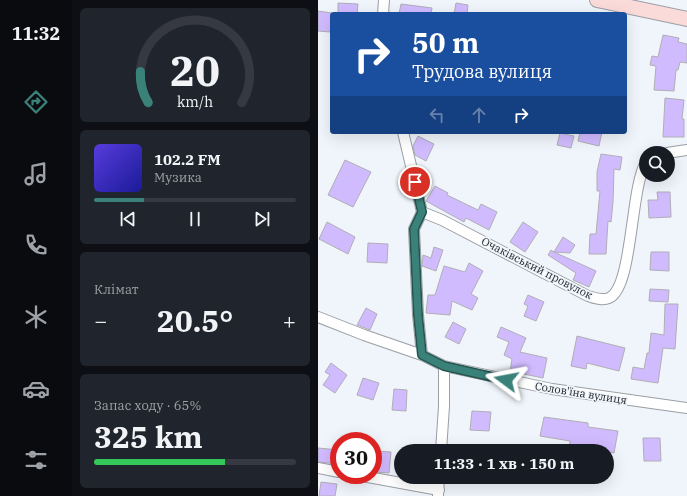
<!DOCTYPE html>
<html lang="uk">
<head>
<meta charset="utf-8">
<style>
  :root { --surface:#171b24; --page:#20242c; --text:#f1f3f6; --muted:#9ea1a6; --line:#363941; --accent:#3a817a }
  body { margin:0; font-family:"IBM Plex Serif",serif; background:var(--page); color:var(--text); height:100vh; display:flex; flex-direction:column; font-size:15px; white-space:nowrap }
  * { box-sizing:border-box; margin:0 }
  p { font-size:13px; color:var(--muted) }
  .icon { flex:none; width:22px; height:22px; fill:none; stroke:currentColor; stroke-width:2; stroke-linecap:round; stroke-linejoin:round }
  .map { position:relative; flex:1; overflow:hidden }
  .sheet { display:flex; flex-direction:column; gap:8px; padding:8px; background:#0d0f14; width:246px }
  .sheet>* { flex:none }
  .guide { position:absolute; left:12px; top:12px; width:297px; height:122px; border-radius:4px; box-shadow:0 4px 16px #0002; background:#1a4fa0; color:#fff; overflow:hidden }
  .tools { position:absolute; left:321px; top:146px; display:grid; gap:8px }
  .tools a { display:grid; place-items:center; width:36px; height:36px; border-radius:50%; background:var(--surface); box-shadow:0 4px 16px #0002; font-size:20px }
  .speed { position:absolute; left:12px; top:432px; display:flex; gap:8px; font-size:20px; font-weight:700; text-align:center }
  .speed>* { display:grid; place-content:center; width:52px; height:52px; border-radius:50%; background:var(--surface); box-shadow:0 4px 16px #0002; line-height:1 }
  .speed .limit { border:6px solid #d22; background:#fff; color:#111 }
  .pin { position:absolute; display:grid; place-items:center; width:34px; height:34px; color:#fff; margin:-17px; border:2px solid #fff; border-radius:50%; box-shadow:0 1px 4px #0007 }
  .me { position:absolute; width:44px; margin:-22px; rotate:283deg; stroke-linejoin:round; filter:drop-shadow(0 0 3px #0008) }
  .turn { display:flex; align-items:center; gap:14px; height:84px; padding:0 16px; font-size:18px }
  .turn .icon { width:52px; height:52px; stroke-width:2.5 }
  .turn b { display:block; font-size:28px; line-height:34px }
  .lanes { display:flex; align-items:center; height:38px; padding:0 16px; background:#0003; justify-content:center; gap:20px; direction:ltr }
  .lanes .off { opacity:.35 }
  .big { font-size:30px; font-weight:700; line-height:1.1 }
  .sheet .widget { flex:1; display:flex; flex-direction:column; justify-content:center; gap:6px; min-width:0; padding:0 14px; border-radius:6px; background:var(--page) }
  .sheet .dial { align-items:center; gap:0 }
  .dial svg { height:104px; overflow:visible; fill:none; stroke:var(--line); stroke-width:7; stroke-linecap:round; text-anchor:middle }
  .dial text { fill:var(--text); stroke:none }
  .song { display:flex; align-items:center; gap:12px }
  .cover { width:48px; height:48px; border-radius:6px; background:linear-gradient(135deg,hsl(250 70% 55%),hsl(240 70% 35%)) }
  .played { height:4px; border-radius:2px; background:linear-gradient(90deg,var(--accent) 25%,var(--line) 25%) }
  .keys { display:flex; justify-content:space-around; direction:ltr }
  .heat { display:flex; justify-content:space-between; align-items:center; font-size:22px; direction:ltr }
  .charge { height:6px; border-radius:3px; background:linear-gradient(90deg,#34c759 65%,var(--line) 0) }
  .trip { position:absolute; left:76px; top:444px; width:220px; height:40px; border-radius:20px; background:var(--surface); box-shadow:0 4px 16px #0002; font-weight:700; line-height:40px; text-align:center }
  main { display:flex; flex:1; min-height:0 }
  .menu { display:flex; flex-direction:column; width:72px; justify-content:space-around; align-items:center; background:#090b0e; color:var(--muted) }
  .menu .icon { width:28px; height:28px }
  .menu .selected { color:var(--accent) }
  .menu b { font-size:18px; color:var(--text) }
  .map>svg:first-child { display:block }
</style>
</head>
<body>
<main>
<nav class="menu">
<b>11:32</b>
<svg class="icon selected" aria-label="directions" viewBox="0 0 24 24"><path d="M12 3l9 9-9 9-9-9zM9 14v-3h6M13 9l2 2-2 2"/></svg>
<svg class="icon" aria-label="music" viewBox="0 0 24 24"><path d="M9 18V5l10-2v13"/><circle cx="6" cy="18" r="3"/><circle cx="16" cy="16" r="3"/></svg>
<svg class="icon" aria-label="phone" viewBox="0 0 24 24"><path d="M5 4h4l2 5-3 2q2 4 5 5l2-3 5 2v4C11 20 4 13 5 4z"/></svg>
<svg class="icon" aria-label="climate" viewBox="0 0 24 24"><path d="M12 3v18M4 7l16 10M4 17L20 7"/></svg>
<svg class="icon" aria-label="car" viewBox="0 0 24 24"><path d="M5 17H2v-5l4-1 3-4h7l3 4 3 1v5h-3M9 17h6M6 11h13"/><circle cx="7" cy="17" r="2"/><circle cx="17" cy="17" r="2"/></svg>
<svg class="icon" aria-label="filters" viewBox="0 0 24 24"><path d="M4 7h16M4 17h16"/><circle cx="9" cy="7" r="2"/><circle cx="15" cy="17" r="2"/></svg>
</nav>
<section class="sheet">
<div class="widget dial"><svg viewBox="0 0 100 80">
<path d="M14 69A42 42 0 1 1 86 69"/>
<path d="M14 69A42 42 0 0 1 8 45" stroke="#3a817a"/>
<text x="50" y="56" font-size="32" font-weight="700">20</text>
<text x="50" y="72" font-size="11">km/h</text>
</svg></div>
<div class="widget">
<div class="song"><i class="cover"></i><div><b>102.2 FM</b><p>Музика</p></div></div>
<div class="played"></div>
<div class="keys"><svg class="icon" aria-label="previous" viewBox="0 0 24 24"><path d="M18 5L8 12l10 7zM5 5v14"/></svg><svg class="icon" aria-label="pause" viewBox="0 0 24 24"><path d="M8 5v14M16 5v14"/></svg><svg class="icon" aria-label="next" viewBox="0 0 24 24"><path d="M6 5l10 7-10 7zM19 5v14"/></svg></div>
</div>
<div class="widget"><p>Клімат</p>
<div class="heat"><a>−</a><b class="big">20.5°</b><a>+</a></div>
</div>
<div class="widget"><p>Запас ходу · 65%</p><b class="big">325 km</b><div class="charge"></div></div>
</section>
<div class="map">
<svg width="369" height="496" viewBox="0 0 369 496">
  <rect width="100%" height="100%" fill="#f0f5fb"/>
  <path fill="#d1bbff" stroke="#b0aeb5" d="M20,3L40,4L39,14H20Z
    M138,3L150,5L149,14H136Z
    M83,4L114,8L113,14H81Z
    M0,11L14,13L12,32L0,31Z
    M345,35L361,38L360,42L369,44V63L362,62L360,70H358L356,91L336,90L338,66L332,65L334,56L340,57Z
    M347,98L366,100L364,119H366V137H345Z
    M262,132H284L281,146L260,141Z
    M242,133L256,136L253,148L239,145Z
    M100,136L116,144L108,161L97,155L95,146Z
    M283,154L304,157L302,170L296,169L295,202L293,222L290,221L288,254H271L272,234H278L282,191H279V172Z
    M27,160L53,172L35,207L10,195Z
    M117,186L130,193L129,195L160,210L163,204L179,212L171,230L148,218L146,222L108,201Z
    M339,192H352L353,217L331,218L330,200H340Z
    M9,222L37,237L30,254L1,239Z
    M205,222L220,232L207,252L192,242Z
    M245,237L257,245L252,253L236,252L278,271L271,287L255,280L258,273L230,255L233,250L236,252Z
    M50,243L70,244L69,263L49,262Z
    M116,247L125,250L118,271L104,266L105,255L113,258Z
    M333,252H351V271L332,270Z
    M151,263L165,271L153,294L160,298L154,310L134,301L132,315L108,313L110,295H117L126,266L147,272Z
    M332,289L351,290L350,302L331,301Z
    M210,295L226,302L218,321L206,316L210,306L206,304Z
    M347,304H360L357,349L345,348L340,383L313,379L315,367L326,369L329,353H331L333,333L346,335Z
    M48,308L59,314L52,330L39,325Z
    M135,322L148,329L141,344L127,337Z
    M183,327L208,338L202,352L229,358L225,378L201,373V375L192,373L194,359L186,355L191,342L179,337Z
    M259,336L307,348L301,371L269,363L268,369L253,366Z
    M13,363L29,375L17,393L5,385L12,375L7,372Z
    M45,378L61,383L55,400L39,395Z
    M76,389L89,390L88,411L74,410Z
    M154,411L173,412L171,431L152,430Z
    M226,417L270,423V427L300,431L296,453L268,448L267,451H251L252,441L222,436Z
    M325,438H342L343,461H326Z
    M0,448L21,450V464L0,462Z
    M58,451L73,452L71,473L57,472Z
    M3,482L19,484L17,496H1Z"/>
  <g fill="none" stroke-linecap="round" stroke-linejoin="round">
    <g stroke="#9a9fa5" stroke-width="12">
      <path id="street" d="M65,14L66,0
        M85,132L104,212L96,229L100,315L104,355
        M349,153L369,150
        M104,212L124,220L270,296C277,298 284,301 291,298C315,288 312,189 328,162
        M0,317L46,335L104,355L126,366L234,389L369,408
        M123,451L126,406V366
        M0,468L21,472
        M39,475L121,490
        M120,496L121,477"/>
    </g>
    <g stroke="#9a9fa5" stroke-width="16">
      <path id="secondary" d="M279,0L369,19"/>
    </g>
    <use href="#street" stroke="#fff" stroke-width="10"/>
    <use href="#secondary" stroke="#fbdada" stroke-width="14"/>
  </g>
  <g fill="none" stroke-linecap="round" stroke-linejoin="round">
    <g stroke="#26544f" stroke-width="10">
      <path id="route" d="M97,182L104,212L96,229L100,315L104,355L126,366L188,380"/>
    </g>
    <use href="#route" stroke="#3a817a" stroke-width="7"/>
  </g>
  <g text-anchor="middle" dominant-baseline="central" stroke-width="3.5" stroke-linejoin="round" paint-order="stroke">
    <g font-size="11" fill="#222426" stroke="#f0f5fb">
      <text transform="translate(219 268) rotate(27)">Очаківський провулок</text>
      <text transform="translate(263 393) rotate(9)">Солов'їна вулиця</text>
    </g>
  </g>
</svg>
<div class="tools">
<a><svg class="icon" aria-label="search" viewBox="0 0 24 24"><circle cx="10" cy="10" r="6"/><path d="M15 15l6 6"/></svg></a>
</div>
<div class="speed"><div class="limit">30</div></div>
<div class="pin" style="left:97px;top:182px;background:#d93025"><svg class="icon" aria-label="arrive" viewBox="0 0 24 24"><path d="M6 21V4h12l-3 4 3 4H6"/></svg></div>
<svg class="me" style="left:188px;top:380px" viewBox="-20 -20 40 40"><path d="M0-17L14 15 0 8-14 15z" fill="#3a817a" stroke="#fff" stroke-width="4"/></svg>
<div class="trip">11:33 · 1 хв · 150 m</div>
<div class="guide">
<div class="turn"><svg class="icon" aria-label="right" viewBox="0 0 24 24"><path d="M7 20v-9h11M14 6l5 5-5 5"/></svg><div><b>50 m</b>Трудова вулиця</div></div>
<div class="lanes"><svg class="icon off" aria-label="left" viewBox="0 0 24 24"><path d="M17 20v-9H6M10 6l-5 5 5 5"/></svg><svg class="icon off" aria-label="ahead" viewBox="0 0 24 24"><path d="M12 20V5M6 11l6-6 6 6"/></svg><svg class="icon" aria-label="right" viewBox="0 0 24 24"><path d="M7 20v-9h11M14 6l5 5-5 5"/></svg></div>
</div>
</div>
</main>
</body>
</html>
